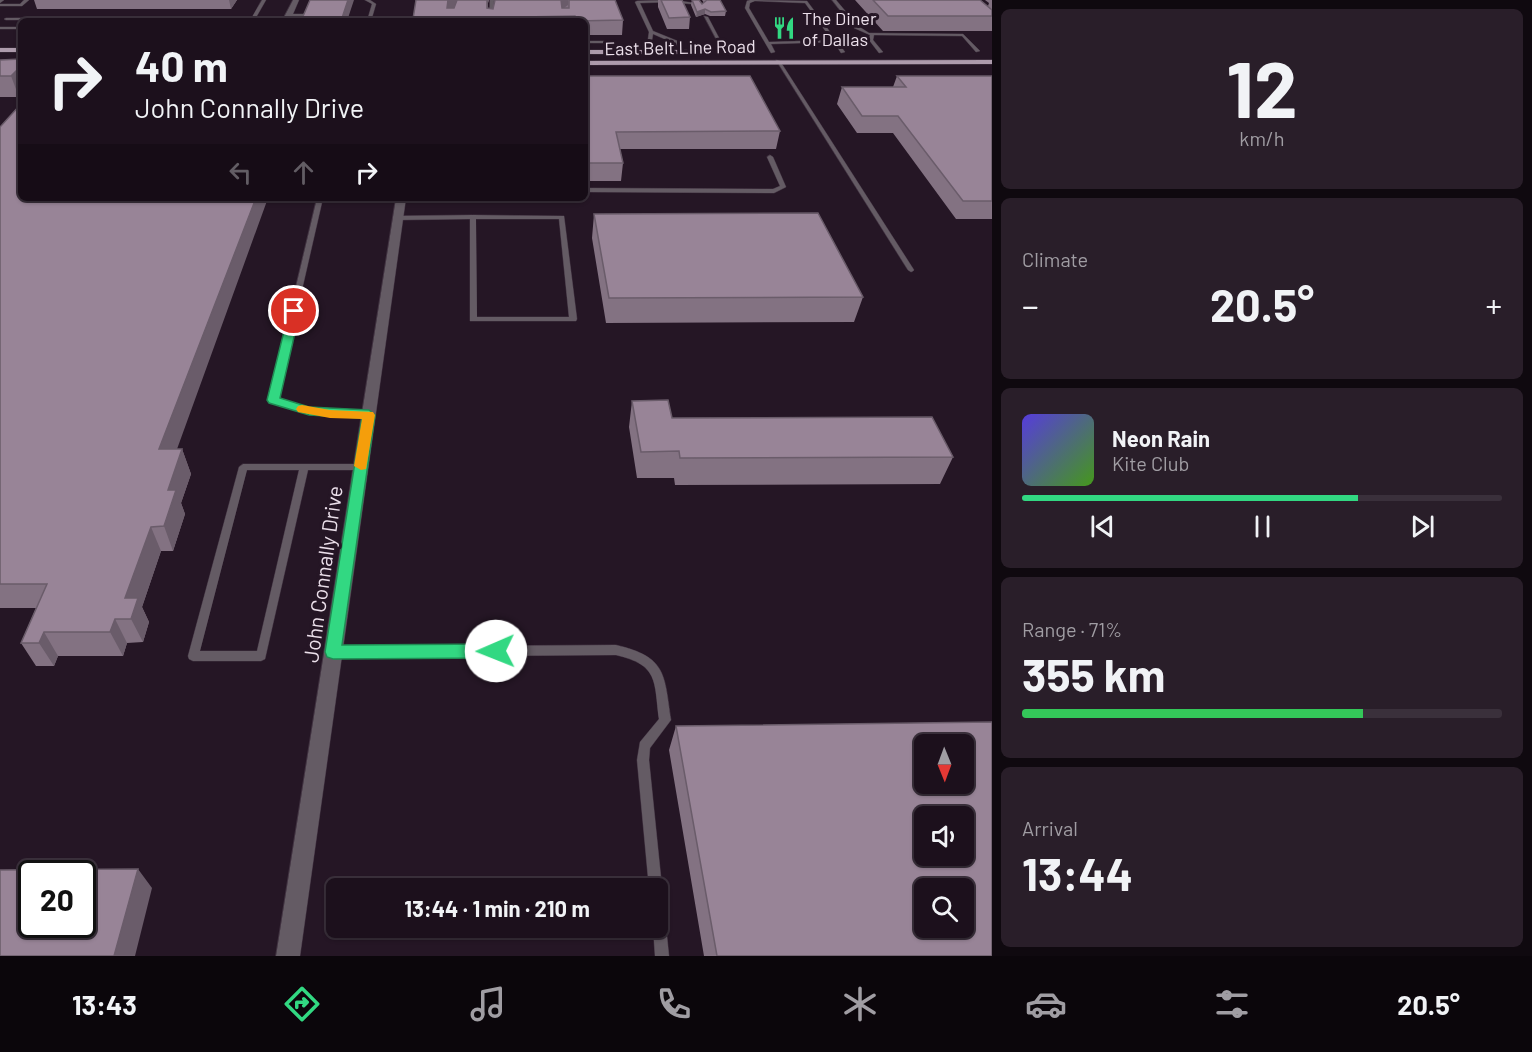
<!DOCTYPE html>
<html lang="en">
<head>
<meta charset="utf-8">
<style>
  :root { --surface:#1c101c; --page:#291e29; --text:#f1f3f6; --muted:#a09da3; --line:#3a303b; --accent:#32d882 }
  body { margin:0; font-family:Barlow,sans-serif; background:var(--page); color:var(--text); height:100vh; display:flex; flex-direction:column; font-size:22px; white-space:nowrap }
  * { box-sizing:border-box; margin:0 }
  p { font-size:20px; color:var(--muted) }
  .icon { flex:none; width:33px; height:33px; fill:none; stroke:currentColor; stroke-width:2; stroke-linecap:round; stroke-linejoin:round }
  .map { position:relative; flex:1; overflow:hidden }
  .sheet { display:flex; flex-direction:column; gap:9px; padding:9px; background:#0f090f; width:540px }
  .sheet>* { flex:none }
  .banner { position:absolute; left:18px; top:18px; width:570px; height:183px; border-radius:9px; box-shadow:0 2px 4px #0004,0 0 0 2px var(--line); background:#1c101c; color:var(--text); overflow:hidden }
  .needle { width:39px; rotate:179deg }
  .buttons { position:absolute; left:914px; top:734px; display:grid; gap:12px }
  .buttons a { display:grid; place-items:center; width:60px; height:60px; border-radius:9px; background:var(--surface); box-shadow:0 2px 4px #0004,0 0 0 2px var(--line); font-size:30px }
  .speed { position:absolute; left:18px; top:860px; display:flex; gap:12px; font-size:30px; font-weight:700; text-align:center }
  .speed>* { display:grid; place-content:center; width:78px; height:78px; border-radius:50%; background:var(--surface); box-shadow:0 2px 4px #0004,0 0 0 2px var(--line); line-height:1 }
  .speed .limit { border:3px solid #111; border-radius:9px; background:#fff; color:#111 }
  .pin { position:absolute; display:grid; place-items:center; width:51px; height:51px; color:#fff; margin:-26px; border:3px solid #fff; border-radius:50%; box-shadow:0 2px 6px #0007 }
  .me { position:absolute; width:66px; margin:-33px; rotate:269deg; stroke-linejoin:round; filter:drop-shadow(0 0 4px #0008) }
  .turn { display:flex; align-items:center; gap:21px; height:126px; padding:0 18px; font-size:27px }
  .turn .icon { width:78px; height:78px; stroke-width:2.5 }
  .turn b { display:block; font-size:42px; line-height:51px }
  .lanes { display:flex; align-items:center; height:57px; padding:0 18px; background:#0003; justify-content:center; gap:30px; direction:ltr }
  .lanes .off { opacity:.35 }
  .big { font-size:45px; font-weight:700; line-height:1.1 }
  .sheet .widget { flex:1; display:flex; flex-direction:column; justify-content:center; gap:9px; min-width:0; padding:0 21px; border-radius:9px; background:var(--page) }
  .sheet .dial { align-items:center; gap:0 }
  .dial b { font-size:78px; line-height:1 }
  .song { display:flex; align-items:center; gap:18px }
  .cover { width:72px; height:72px; border-radius:9px; background:linear-gradient(135deg,hsl(250 70% 55%),hsl(100 70% 35%)) }
  .played { height:6px; border-radius:3px; background:linear-gradient(90deg,var(--accent) 70%,var(--line) 70%) }
  .keys { display:flex; justify-content:space-around; direction:ltr }
  .heat { display:flex; justify-content:space-between; align-items:center; font-size:33px; direction:ltr }
  .charge { height:9px; border-radius:4px; background:linear-gradient(90deg,#34c759 71%,var(--line) 0) }
  .trip { position:absolute; left:326px; top:878px; width:342px; height:60px; border-radius:9px; background:var(--surface); box-shadow:0 2px 4px #0004,0 0 0 2px var(--line); font-weight:700; line-height:60px; text-align:center }
  .menu { display:flex; height:96px; justify-content:space-around; align-items:center; background:#0b060b; color:var(--muted) }
  .menu .icon { width:42px; height:42px }
  .menu .selected { color:var(--accent) }
  .menu b { font-size:27px; color:var(--text) }
  main { display:flex; flex:1; min-height:0 }
  .map>svg:first-child { display:block }
</style>
</head>
<body>
<main>
<div class="map">
<svg width="992" height="956" viewBox="0 0 992 956">
  <rect width="100%" height="100%" fill="#251625"/>
  <g fill="none" stroke-linecap="round" stroke-linejoin="round">
    <g stroke="#413241" stroke-width="1">
      <path id="lane" d="M24,0H29L22,6H0V4H20Z
        M262,0H266L254,21H250L251,19L6,20L4,19L6,18L252,17Z
        M365,0H370L376,4L371,21H367L372,4Z
        M490,0H494L493,21H489Z
        M673,0L703,4L701,5L670,2L640,3L653,31L680,42L685,52L681,53L676,44L653,34L650,52L646,53L649,32L635,2L637,1Z
        M750,0L807,1L845,52L841,53L834,42L771,44L775,52L771,53L745,8L747,1ZM755,1L805,3L832,40L769,42L749,8L750,3Z
        M832,0H836L858,26L869,33L963,34L980,51L976,52L962,36L874,35L873,40L883,52L879,53L869,40L870,35L854,28Z
        M288,14H304L306,15L304,21H300L301,16H286Z
        M704,16L708,17L727,53L723,52Z
        M0,27H21V29H0Z
        M585,41H615L620,52L616,53L611,43H585Z
        M776,60L780,61L914,270L913,271L911,272L908,270Z
        M770,155L773,157L786,187L774,193L585,192V188L773,189L780,186L767,157Z
        M317,198H323L277,399L308,408L372,413L373,415L372,417L369,418L308,414L270,402L269,400Z
        M473,215L564,216L577,319L576,321H470V219L398,220L395,218L398,216ZM476,219H559L569,317H477Z
        M243,464H361L365,467L361,470H308L265,659L261,661H193L189,659L188,656L239,467ZM247,470H299L257,651H200Z
        M616,645C667,657 664,674 671,720L650,748L649,760L669,956H655L653,927H657V888H649L637,760L640,742L659,719C654,681 659,665 616,655L333,657L329,655L328,652L329,649L333,647Z"/>
    </g>
    <g stroke="#413241" stroke-width="1">
      <path id="street" d="M0,0H4L0,3Z
        M293,0H299L290,21H282Z
        M396,198H406L300,956H276Z"/>
    </g>
    <g stroke="#413241" stroke-width="1">
      <path id="primary" d="M0,48H21V52H0Z
        M585,50H707L711,52L707,54H585Z
        M992,60V64L585,65V61Z"/>
    </g>
    <use href="#lane" fill="#645b64" fill-rule="evenodd"/>
    <use href="#street" fill="#645b64" fill-rule="evenodd"/>
    <use href="#primary" fill="#ad9bac" fill-rule="evenodd"/>
  </g>
  <path fill="#837282" d="M34,0H237L231,9H37Z
    M416,0H489L488,3V8L493,9L495,0H615L623,20L622,35H585V21H413Z
    M658,0H682L690,17L689,29H667L658,7Z
    M692,0L702,4L704,3L702,0H720L726,11L725,16H710L705,14L696,17L691,5Z
    M855,0H980L988,6L989,3L985,0H992V31H883Z
    M21,59V95L19,97H0V60Z
    M585,76L780,131L776,149H620L623,163L621,181H585Z
    M897,76H992V219H956L893,133H857L837,104L842,87H893Z
    M0,127L177,449H182L191,474L181,503L185,514L173,551H161L142,607L149,622L143,642L127,643L123,656H58L54,666H36L21,643L36,608H0Z
    M594,214L863,297L854,322L606,323L592,238Z
    M632,401L672,418L953,457L940,484L675,485L674,478H637L629,427Z
    M676,726L992,956H704L669,750Z"/>
  <path fill="#6a5c6a" d="M229,0H237L231,9Z
    M348,0H354L347,21H341Z
    M448,0H489L488,3L487,21V3L456,6L449,12L447,8Z
    M561,0H568V5L560,11Z
    M705,9V14L696,17L697,12Z
    M21,66V95L19,97L11,76Z
    M256,198H268L168,474L159,449Z
    M182,449L191,474L181,503L185,514L173,551L164,526L168,490Z
    M151,527L161,551L142,607L149,622L143,642L131,619L125,598Z
    M115,619L127,643L123,656L110,632Z
    M44,632L58,656L54,666L39,643Z
    M138,869L152,888L135,956H114Z"/>
  <path fill="#988497" stroke="#6a5c6a" stroke-width="1.5" fill-rule="evenodd" d="M310,0H348L341,21H301Z
    M416,0H448L447,8H454L457,0H487V8L493,9L495,0H561L562,8H569V0H615L623,20L576,21L575,16L413,19Z
    M661,0H682L690,17L669,18Z
    M692,0H699L702,4L707,0H720L726,11L711,12L705,9L697,12Z
    M873,0H980L992,10V16H888Z
    M21,59V66L11,76H0V60Z
    M585,76H750L780,131L616,132L623,163H585Z
    M897,76H992V201H963L898,116H862L842,87H906Z
    M21,104V198H256L159,449H182L168,490H176L164,526L151,527L125,598H138L131,619H115L110,632H44L39,643H21L47,584H0V127Z
    M818,213L863,297L609,298L594,214Z
    M668,400L672,418L932,417L953,457L680,458L679,451L641,452L632,401Z
    M992,722V956H717L676,726ZM924,744H963V783H924ZM924,816H963V855H924ZM924,888H963V927H924Z
    M138,869L114,956H0V870ZM32,873H82V924H32Z"/>
  <path fill="#32d882" stroke="#208c54" stroke-width="1.5" d="M294,307L300,311L280,398L309,407L369,410L375,415L342,645L496,644L502,646L504,651L502,656L496,658L333,659L327,657L325,652L362,418L309,415L269,403L267,400L289,311Z"/>
  <path fill="#f59e0b" d="M302,405L330,410L373,412L375,415L366,469L361,470L354,466L362,419L330,418L298,412L296,409L298,406Z"/>
  <defs>
    <g id="restaurant-bare" transform="scale(1.8)"><path d="M-5-6h1v4h1v-4h1v4h1v-4h1v5L-1.5 .5V6h-2V.5L-5-1ZM5-6V6H3V1.5H1.5Q1.5-4 5-6Z" fill="#32d882" stroke="#251625" stroke-width="2.5" paint-order="stroke"/></g>
  </defs>
  <g fill-rule="evenodd">
    <use href="#restaurant-bare" x="784" y="28"/>
  </g>
  <g text-anchor="middle" dominant-baseline="central" stroke-width="6" stroke-linejoin="round" paint-order="stroke">
    <g font-size="18" fill="#ece0eb" stroke="#251625" text-anchor="start">
      <text x="802" y="18">The Diner<tspan x="802" dy="21">of Dallas</tspan></text>
    </g>
    <g font-size="18" fill="#ece0eb" stroke="#251625">
      <text transform="translate(680 47) rotate(-1)">East Belt Line Road</text>
    </g>
    <g font-size="21" fill="#ece0eb" stroke="#251625">
      <text transform="translate(322 574) rotate(-82)">John Connally Drive</text>
    </g>
  </g>
</svg>
<div class="buttons">
<a><svg class="needle" viewBox="-14 -14 28 28"><path d="M0-13l5 13h-10z" fill="#e53935"/><path d="M0 13l5-13h-10z" fill="#a09da3"/></svg></a>
<a><svg class="icon" aria-label="sound" viewBox="0 0 24 24"><path d="M4 9h4l5-4v14l-5-4H4zM17 9q2 3 0 6"/></svg></a>
<a><svg class="icon" aria-label="search" viewBox="0 0 24 24"><circle cx="10" cy="10" r="6"/><path d="M15 15l6 6"/></svg></a>
</div>
<div class="speed"><div class="limit">20</div></div>
<div class="pin" style="left:294px;top:311px;background:#d93025"><svg class="icon" aria-label="arrive" viewBox="0 0 24 24"><path d="M6 21V4h12l-3 4 3 4H6"/></svg></div>
<svg class="me" style="left:496px;top:651px" viewBox="-20 -20 40 40"><circle r="19" fill="#fff"/><path d="M0-13L10 11 0 6-10 11z" fill="#32d882"/></svg>
<div class="trip">13:44 · 1 min · 210 m</div>
<div class="banner">
<div class="turn"><svg class="icon" aria-label="right" viewBox="0 0 24 24"><path d="M7 20v-9h11M14 6l5 5-5 5"/></svg><div><b>40 m</b>John Connally Drive</div></div>
<div class="lanes"><svg class="icon off" aria-label="left" viewBox="0 0 24 24"><path d="M17 20v-9H6M10 6l-5 5 5 5"/></svg><svg class="icon off" aria-label="ahead" viewBox="0 0 24 24"><path d="M12 20V5M6 11l6-6 6 6"/></svg><svg class="icon" aria-label="right" viewBox="0 0 24 24"><path d="M7 20v-9h11M14 6l5 5-5 5"/></svg></div>
</div>
</div>
<section class="sheet">
<div class="widget dial"><b>12</b><p>km/h</p></div>
<div class="widget"><p>Climate</p>
<div class="heat"><a>−</a><b class="big">20.5°</b><a>+</a></div>
</div>
<div class="widget">
<div class="song"><i class="cover"></i><div><b>Neon Rain</b><p>Kite Club</p></div></div>
<div class="played"></div>
<div class="keys"><svg class="icon" aria-label="previous" viewBox="0 0 24 24"><path d="M18 5L8 12l10 7zM5 5v14"/></svg><svg class="icon" aria-label="pause" viewBox="0 0 24 24"><path d="M8 5v14M16 5v14"/></svg><svg class="icon" aria-label="next" viewBox="0 0 24 24"><path d="M6 5l10 7-10 7zM19 5v14"/></svg></div>
</div>
<div class="widget"><p>Range · 71%</p><b class="big">355 km</b><div class="charge"></div></div>
<div class="widget"><p>Arrival</p><b class="big">13:44</b></div>
</section>
</main>
<nav class="menu">
<b>13:43</b>
<svg class="icon selected" aria-label="directions" viewBox="0 0 24 24"><path d="M12 3l9 9-9 9-9-9zM9 14v-3h6M13 9l2 2-2 2"/></svg>
<svg class="icon" aria-label="music" viewBox="0 0 24 24"><path d="M9 18V5l10-2v13"/><circle cx="6" cy="18" r="3"/><circle cx="16" cy="16" r="3"/></svg>
<svg class="icon" aria-label="phone" viewBox="0 0 24 24"><path d="M5 4h4l2 5-3 2q2 4 5 5l2-3 5 2v4C11 20 4 13 5 4z"/></svg>
<svg class="icon" aria-label="climate" viewBox="0 0 24 24"><path d="M12 3v18M4 7l16 10M4 17L20 7"/></svg>
<svg class="icon" aria-label="car" viewBox="0 0 24 24"><path d="M5 17H2v-5l4-1 3-4h7l3 4 3 1v5h-3M9 17h6M6 11h13"/><circle cx="7" cy="17" r="2"/><circle cx="17" cy="17" r="2"/></svg>
<svg class="icon" aria-label="filters" viewBox="0 0 24 24"><path d="M4 7h16M4 17h16"/><circle cx="9" cy="7" r="2"/><circle cx="15" cy="17" r="2"/></svg>
<b>20.5°</b>
</nav>
</body>
</html>
